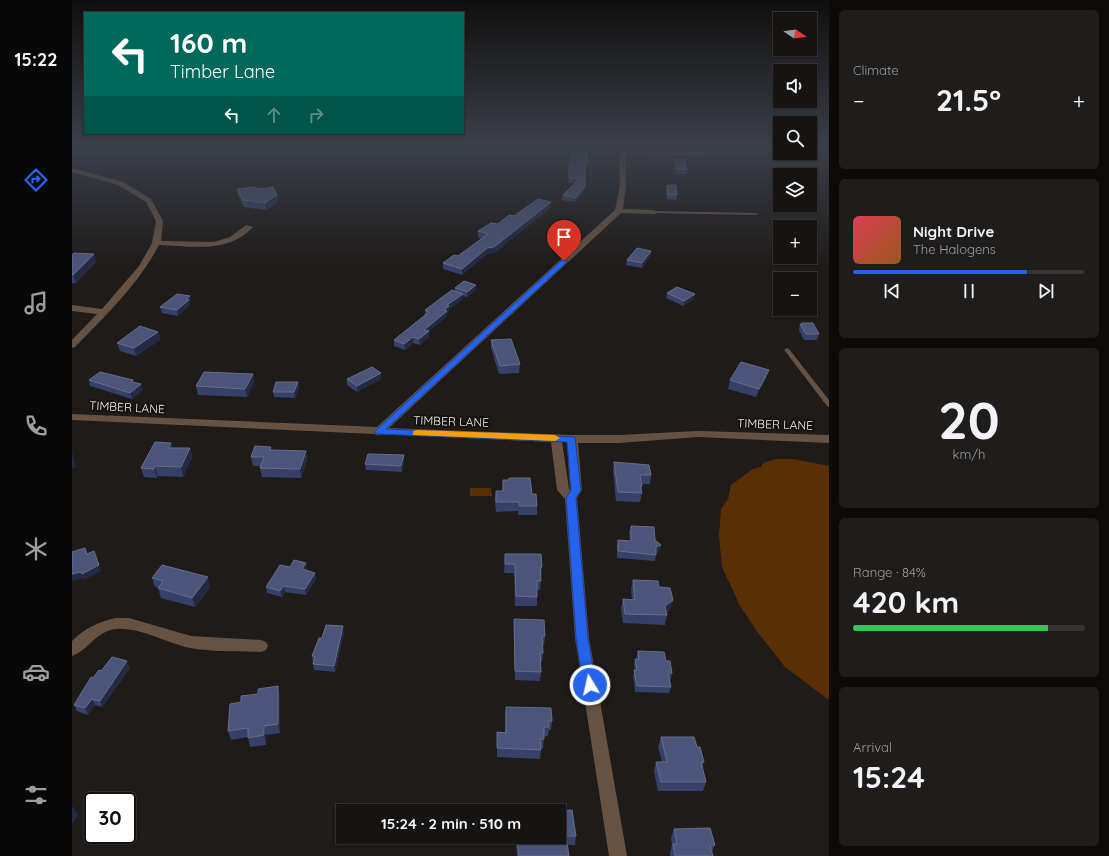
<!DOCTYPE html>
<html lang="en">
<head>
<meta charset="utf-8">
<style>
  :root { --surface:#161413; --page:#1f1d1c; --text:#f1f3f6; --muted:#9e9ea0; --line:#353333; --accent:#2563eb }
  body { margin:0; font-family:Quicksand,sans-serif; background:var(--page); color:var(--text); height:100vh; display:flex; flex-direction:column; font-size:15px; white-space:nowrap }
  * { box-sizing:border-box; margin:0 }
  p { font-size:13px; color:var(--muted) }
  .icon { flex:none; width:22px; height:22px; fill:none; stroke:currentColor; stroke-width:2; stroke-linecap:round; stroke-linejoin:round }
  .map { position:relative; flex:1; overflow:hidden }
  .details { display:flex; flex-direction:column; gap:10px; padding:10px; background:#0c0b0a; width:280px }
  .details>* { flex:none }
  .guide { position:absolute; left:12px; top:12px; width:380px; height:122px; border-radius:0px; box-shadow:0 1px 3px #0004,0 0 0 1px var(--line); background:#00695c; color:#fff; overflow:hidden }
  .needle { width:26px; rotate:103deg }
  .tools { position:absolute; left:701px; top:12px; display:grid; gap:8px }
  .tools a { display:grid; place-items:center; width:44px; height:44px; border-radius:0px; background:var(--surface); box-shadow:0 1px 3px #0004,0 0 0 1px var(--line); font-size:20px }
  .speed { position:absolute; left:12px; top:792px; display:flex; gap:8px; font-size:20px; font-weight:700; text-align:center }
  .speed>* { display:grid; place-content:center; width:52px; height:52px; border-radius:50%; background:var(--surface); box-shadow:0 1px 3px #0004,0 0 0 1px var(--line); line-height:1 }
  .speed .limit { border:2px solid #111; border-radius:6px; background:#fff; color:#111 }
  .pin { position:absolute; display:grid; place-items:center; width:34px; height:34px; color:#fff; margin:-41px -17px; border-radius:50% 50% 50% 0; rotate:-45deg; box-shadow:0 0 4px #0007 }
  .pin .icon { rotate:45deg }
  .me { position:absolute; width:44px; margin:-22px; rotate:351deg; stroke-linejoin:round; filter:drop-shadow(0 0 3px #0008) }
  .turn { display:flex; align-items:center; gap:14px; height:84px; padding:0 20px; font-size:18px }
  .turn .icon { width:52px; height:52px; stroke-width:2.5 }
  .turn b { display:block; font-size:28px; line-height:34px }
  .lanes { display:flex; align-items:center; height:38px; padding:0 20px; background:#0003; justify-content:center; gap:20px; direction:ltr }
  .lanes .off { opacity:.35 }
  .big { font-size:30px; font-weight:800; line-height:1.1 }
  .details .tile { flex:1; display:flex; flex-direction:column; justify-content:center; gap:6px; min-width:0; padding:0 14px; border-radius:6px; background:var(--page) }
  .details .dial { align-items:center; gap:0 }
  .dial b { font-size:52px; line-height:1 }
  .song { display:flex; align-items:center; gap:12px }
  .cover { width:48px; height:48px; border-radius:6px; background:linear-gradient(135deg,hsl(350 70% 55%),hsl(30 70% 35%)) }
  .played { height:4px; border-radius:2px; background:linear-gradient(90deg,var(--accent) 75%,var(--line) 75%) }
  .keys { display:flex; justify-content:space-around; direction:ltr }
  .heat { display:flex; justify-content:space-between; align-items:center; font-size:22px; direction:ltr }
  .charge { height:6px; border-radius:3px; background:linear-gradient(90deg,#34c759 84%,var(--line) 0) }
  .trip { position:absolute; left:264px; top:804px; width:230px; height:40px; border-radius:0px; background:var(--surface); box-shadow:0 1px 3px #0004,0 0 0 1px var(--line); font-weight:800; line-height:40px; text-align:center }
  main { display:flex; flex:1; min-height:0 }
  .tabs { display:flex; flex-direction:column; width:72px; justify-content:space-around; align-items:center; background:#090808; color:var(--muted) }
  .tabs .icon { width:28px; height:28px }
  .tabs .current { color:var(--accent) }
  .tabs b { font-size:18px; color:var(--text) }
  .map>svg:first-child { display:block }
</style>
</head>
<body>
<main>
<nav class="tabs">
<b>15:22</b>
<svg class="icon current" aria-label="directions" viewBox="0 0 24 24"><path d="M12 3l9 9-9 9-9-9zM9 14v-3h6M13 9l2 2-2 2"/></svg>
<svg class="icon" aria-label="music" viewBox="0 0 24 24"><path d="M9 18V5l10-2v13"/><circle cx="6" cy="18" r="3"/><circle cx="16" cy="16" r="3"/></svg>
<svg class="icon" aria-label="phone" viewBox="0 0 24 24"><path d="M5 4h4l2 5-3 2q2 4 5 5l2-3 5 2v4C11 20 4 13 5 4z"/></svg>
<svg class="icon" aria-label="climate" viewBox="0 0 24 24"><path d="M12 3v18M4 7l16 10M4 17L20 7"/></svg>
<svg class="icon" aria-label="car" viewBox="0 0 24 24"><path d="M5 17H2v-5l4-1 3-4h7l3 4 3 1v5h-3M9 17h6M6 11h13"/><circle cx="7" cy="17" r="2"/><circle cx="17" cy="17" r="2"/></svg>
<svg class="icon" aria-label="filters" viewBox="0 0 24 24"><path d="M4 7h16M4 17h16"/><circle cx="9" cy="7" r="2"/><circle cx="15" cy="17" r="2"/></svg>
</nav>
<div class="map">
<svg width="757" height="856" viewBox="0 0 757 856">
  <rect width="100%" height="100%" fill="#1e1b19"/>
  <path fill="#5a2f06" d="M704,459H721L757,466V700L713,667L684,630L668,606L650,567L647,536L649,509L656,499L659,485L681,469L689,467L691,463Z
    M398,488H419L420,496H398Z"/>
  <g fill="none" stroke-linecap="round" stroke-linejoin="round">
    <path fill="#665243" fill-rule="evenodd" d="M0,149L3,150L0,152Z
      M579,211L684,213L686,214L684,215L581,213H579Z
      M715,348L717,349L757,400V407L755,406L713,351L712,350Z"/>
    <path fill="#665243" fill-rule="evenodd" d="M547,146H553V149L629,152L632,154L629,156L553,153L554,185L551,209L581,210L585,212L584,214L549,213L317,428L500,435H547L626,431L757,435V443L626,437L547,443H506L510,490L505,498L517,638L555,856H537L503,638L493,499L485,490L479,442L310,434L306,435L302,434L0,420V414L305,427L543,210L548,185ZM490,442H495L498,490L497,489Z
      M0,168L51,182L79,199L91,221L89,241L142,242L158,237L174,225L181,227C156,254 119,246 87,245C66,285 34,315 3,347L0,348V340L25,314L0,311V305L30,309L67,266L80,243L84,221L74,202L46,185L0,172Z
      M44,618H57L119,636L189,640L194,642L196,646L194,650L189,652C166,651 141,652 118,648C95,643 67,627 44,629C24,631 17,650 0,656V641C13,628 26,622 44,618Z"/>
  </g>
  <path fill="#36416a" d="M603,159L615,170L614,174H604L603,164Z
    M497,164H515V168H513L512,192L503,202L490,200L491,195L503,183H496Z
    M595,185L605,195L604,200L595,199L594,189Z
    M165,189H186L205,195L206,202L194,210L172,207L166,195Z
    M479,202L478,208L422,253L415,254L390,275L371,269V263L386,256L410,239L406,237V231L426,224L442,216Z
    M579,251L578,256L570,268L554,265L555,260Z
    M0,255L24,262L4,283H0Z
    M404,285V290L395,297L391,296V299L377,309V311L375,313V316L357,331V337L348,345L341,343L333,350L322,346V340L353,315V310L383,291V288Z
    M595,293L622,299L611,306L594,298Z
    M118,296L119,301L117,303L118,305L106,316L90,313L88,307Z
    M730,323L747,334L745,340H732L727,330L728,324H729Z
    M86,332L88,340L64,356L48,351L45,343Z
    M419,340L448,364L447,373L427,374L419,348Z
    M309,373V379L285,392L275,385V379Z
    M181,374L182,382L175,397L126,395L124,386Z
    M694,378L684,397L656,389L658,380Z
    M17,380H61V382L71,390L60,399L18,386Z
    M226,382L227,388L223,398L202,397L201,392Z
    M99,443L101,448H118L120,457L111,477L86,476L85,478L72,477L69,468Z
    M199,447V450L234,451L235,460L229,478L190,477L188,468L189,466H181L179,457Z
    M332,455V461L330,472L294,470L293,464Z
    M542,462L579,475L578,484H570V493L568,502L544,501L541,471Z
    M437,478L460,494L465,506V515H446V511L424,512L423,500L424,491H430L431,480H436Z
    M559,526L583,540L589,545L587,551L584,553V555L583,561L545,558V546L546,540L558,541L557,532Z
    M433,554L470,567L468,590H465V606H443L442,573H432Z
    M218,567L235,569L234,570L243,573L244,579L234,595L213,592L210,597L195,593L194,587Z
    M80,578L138,587L123,607L89,598L86,588L83,587Z
    M561,580L587,587L601,600L598,609L595,612V615L593,625L551,623L549,608L551,599H560L559,589Z
    M442,619L473,636L472,645H471V653L470,662H468L469,672L468,681L443,680L442,629Z
    M272,632L263,672L242,670L240,656Z
    M566,651L594,661L600,673L599,679H597L599,687L597,693L563,692L561,676L563,670L562,666L563,659H564V658Z
    M58,668L30,707L23,705L16,715L5,711L2,705L21,678L29,671Z
    M208,696V733L194,735V745L178,747L176,737L159,740L156,731L169,702Z
    M434,707L480,721L479,730H477L476,736H472L471,748H469L468,759L425,757V732H433V716Z
    M589,737L625,747L632,762L630,767L634,782L631,791H586L582,771L584,762H590L586,747Z
    M602,829L643,845L640,852L641,856H598V852L600,845L599,838Z
    M504,836L503,845H496L497,856H445L444,846L445,837Z"/>
  <path fill="#242a44" d="M513,187L512,192L503,202V198Z
    M205,195L206,202L194,210L193,203Z
    M479,202L478,208L422,253L415,254L390,275V269L415,248Z
    M579,251L578,256L570,268V263Z
    M22,254L24,262L4,283L1,275Z
    M404,285V290L395,297V292Z
    M391,294V299L377,309V311L375,313V316L352,335V330L372,310L375,305Z
    M623,294L622,299L611,306L612,301Z
    M118,296L119,301L117,303L118,305L106,316L105,310L114,299Z
    M357,331V337L348,345L347,339Z
    M86,332L88,340L64,356L62,348Z
    M341,337V343L333,350L332,344Z
    M697,370L694,378L684,397L687,389Z
    M309,373V379L285,392V386Z
    M181,374L182,382L175,397L173,389Z
    M226,382L227,388L223,398L222,392Z
    M69,384L71,390L60,399L58,393Z
    M99,443L102,451L97,448Z
    M118,448L120,457L111,477L109,467Z
    M234,451L235,460L229,478L228,469Z
    M0,452L4,467L0,468Z
    M332,455V461L330,472L329,466Z
    M83,466L86,476L85,478L82,469Z
    M589,545L587,551L582,554L584,547Z
    M22,551L29,571L12,580L11,578L0,581V574Z
    M234,563L235,569L231,576L230,569Z
    M243,573L244,579L234,595L233,589Z
    M136,577L138,587L123,607L120,598Z
    M212,586L213,592L210,597L208,591Z
    M601,600L598,609L591,616L593,606Z
    M271,626L272,632L263,672L262,666Z
    M55,661L58,668L30,707L28,701Z
    M206,686L208,696V733L206,724Z
    M20,699L23,705L16,715L13,708Z
    M192,726L194,735V745L192,735Z
    M1,806L6,815L0,824V808Z"/>
  <path fill="#4b5479" stroke="#666d8c" d="M501,146H516L515,164L513,163V187L503,198L491,195L507,179L497,178V164Z
    M603,159L613,160L615,170L605,169Z
    M595,185H604L605,195H596Z
    M183,187L186,189L201,187L205,195L193,203L171,200L165,189Z
    M466,199L479,202L422,247L415,248L390,269L371,263L382,255L386,256L416,234L406,231L419,223L426,224L437,215L442,216Z
    M565,248L579,251L570,263L555,260Z
    M2,253L22,254L1,275H0V255Z
    M392,281L404,285L395,292L383,288Z
    M605,287L623,294L612,301L595,293Z
    M380,290L391,294L375,305L377,306L372,310L375,311L352,330L357,331L347,339L341,337L332,344L322,340L357,312L353,310Z
    M105,294L118,296L114,299L117,300L105,310L88,307Z
    M730,323H741L747,334H734L728,324H731Z
    M68,326L86,332L62,348L45,343Z
    M439,339L448,364L428,366L419,340Z
    M669,362L697,370L687,389L658,380Z
    M300,367L309,373L285,386L275,379Z
    M28,372L61,380L60,382L69,384L58,393L17,380Z
    M132,372L181,374L173,389L124,386Z
    M204,382H226L222,392H201Z
    M83,442L99,443L97,448H118L109,467L83,466L82,469L69,468Z
    M183,446L199,447L198,450L234,451L228,469L188,468L192,457H179Z
    M296,454L332,455L329,466L293,464Z
    M542,462L577,465L579,475H568L570,486H568L570,493L546,492Z
    M437,478H458L460,494H464L465,506H447V502H424V491H431V480H437Z
    M559,526L582,527L583,540L589,545L584,547V555L546,551V540L559,541Z
    M13,548L15,554L22,551L27,565L10,574L9,572L0,574V552Z
    M433,554H469L470,567H468L469,581H465V597L444,596L443,564H433Z
    M222,560L234,563L230,569L243,573L233,589L212,586L208,591L194,587L208,565L218,567Z
    M90,565L136,577L120,598L86,588L91,581L80,578Z
    M561,580L586,581L587,587L598,588L601,600L593,606L595,615L553,614L551,599L563,600Z
    M442,619L472,620L473,636H470L471,653H468L469,672L443,671Z
    M254,625L271,626L262,666L241,664L243,656H240L247,638H250Z
    M566,651L592,652L594,661H598L600,673H596L599,687L565,686L562,670H565L563,659L567,660Z
    M40,657L55,661L28,701L20,699L13,708L2,705L19,677L21,678L27,670L29,671Z
    M206,686V724L192,726V735L176,738V728L156,731L158,704L169,702V696L186,694V689Z
    M434,707L479,708L480,721H476L477,727H472V739H468L469,750L425,748V732L434,733Z
    M589,737H622L625,747H628L632,762H629L634,782H589L584,762H595Z
    M500,810L504,836H494L497,856H447L445,837H487V811H486Z
    M638,828L643,845L638,846L641,856H603L601,844H605L602,829Z"/>
  <linearGradient id="sky" x2="0" y2="1"><stop stop-color="#100f0e"/><stop offset="0.55" stop-color="#3b3f49"/><stop offset="1" stop-color="#3b3f49" stop-opacity="0"/></linearGradient>
  <rect width="757" height="266" fill="url(#sky)"/>
  <path fill="#2563eb" stroke="#184099" d="M490,260L496,261L314,429L503,437L509,490L504,498L516,638L524,685L522,688L518,690L513,688L511,685L504,638L494,498L499,490L495,442L306,434L302,432Z"/>
  <path fill="#f59e0b" d="M345,430L483,435L488,438L483,441L341,435V431Z"/>
  <g text-anchor="middle" dominant-baseline="central" stroke-width="4" stroke-linejoin="round" paint-order="stroke">
    <g font-size="12" fill="#f5f3f2" stroke="#151210">
      <text transform="translate(55 407) rotate(3)">TIMBER LANE</text>
      <text transform="translate(379 421) rotate(2)">TIMBER LANE</text>
      <text transform="translate(703 424) rotate(2)">TIMBER LANE</text>
    </g>
  </g>
</svg>
<div class="tools">
<a><svg class="needle" viewBox="-14 -14 28 28"><path d="M0-13l5 13h-10z" fill="#e53935"/><path d="M0 13l5-13h-10z" fill="#9e9ea0"/></svg></a>
<a><svg class="icon" aria-label="sound" viewBox="0 0 24 24"><path d="M4 9h4l5-4v14l-5-4H4zM17 9q2 3 0 6"/></svg></a>
<a><svg class="icon" aria-label="search" viewBox="0 0 24 24"><circle cx="10" cy="10" r="6"/><path d="M15 15l6 6"/></svg></a>
<a><svg class="icon" aria-label="layers" viewBox="0 0 24 24"><path d="M12 4l9 5-9 5-9-5zM3 14l9 5 9-5"/></svg></a>
<a>+</a>
<a>−</a>
</div>
<div class="speed"><div class="limit">30</div></div>
<div class="pin" style="left:492px;top:261px;background:#d93025"><svg class="icon" aria-label="arrive" viewBox="0 0 24 24"><path d="M6 21V4h12l-3 4 3 4H6"/></svg></div>
<svg class="me" style="left:518px;top:685px" viewBox="-20 -20 40 40"><circle r="17" fill="#2563eb" stroke="#fff" stroke-width="3"/><path d="M0-11L8 9 0 5-8 9z" fill="#fff"/></svg>
<div class="trip">15:24 · 2 min · 510 m</div>
<div class="guide">
<div class="turn"><svg class="icon" aria-label="left" viewBox="0 0 24 24"><path d="M17 20v-9H6M10 6l-5 5 5 5"/></svg><div><b>160 m</b>Timber Lane</div></div>
<div class="lanes"><svg class="icon" aria-label="left" viewBox="0 0 24 24"><path d="M17 20v-9H6M10 6l-5 5 5 5"/></svg><svg class="icon off" aria-label="ahead" viewBox="0 0 24 24"><path d="M12 20V5M6 11l6-6 6 6"/></svg><svg class="icon off" aria-label="right" viewBox="0 0 24 24"><path d="M7 20v-9h11M14 6l5 5-5 5"/></svg></div>
</div>
</div>
<section class="details">
<div class="tile"><p>Climate</p>
<div class="heat"><a>−</a><b class="big">21.5°</b><a>+</a></div>
</div>
<div class="tile">
<div class="song"><i class="cover"></i><div><b>Night Drive</b><p>The Halogens</p></div></div>
<div class="played"></div>
<div class="keys"><svg class="icon" aria-label="previous" viewBox="0 0 24 24"><path d="M18 5L8 12l10 7zM5 5v14"/></svg><svg class="icon" aria-label="pause" viewBox="0 0 24 24"><path d="M8 5v14M16 5v14"/></svg><svg class="icon" aria-label="next" viewBox="0 0 24 24"><path d="M6 5l10 7-10 7zM19 5v14"/></svg></div>
</div>
<div class="tile dial"><b>20</b><p>km/h</p></div>
<div class="tile"><p>Range · 84%</p><b class="big">420 km</b><div class="charge"></div></div>
<div class="tile"><p>Arrival</p><b class="big">15:24</b></div>
</section>
</main>
</body>
</html>
